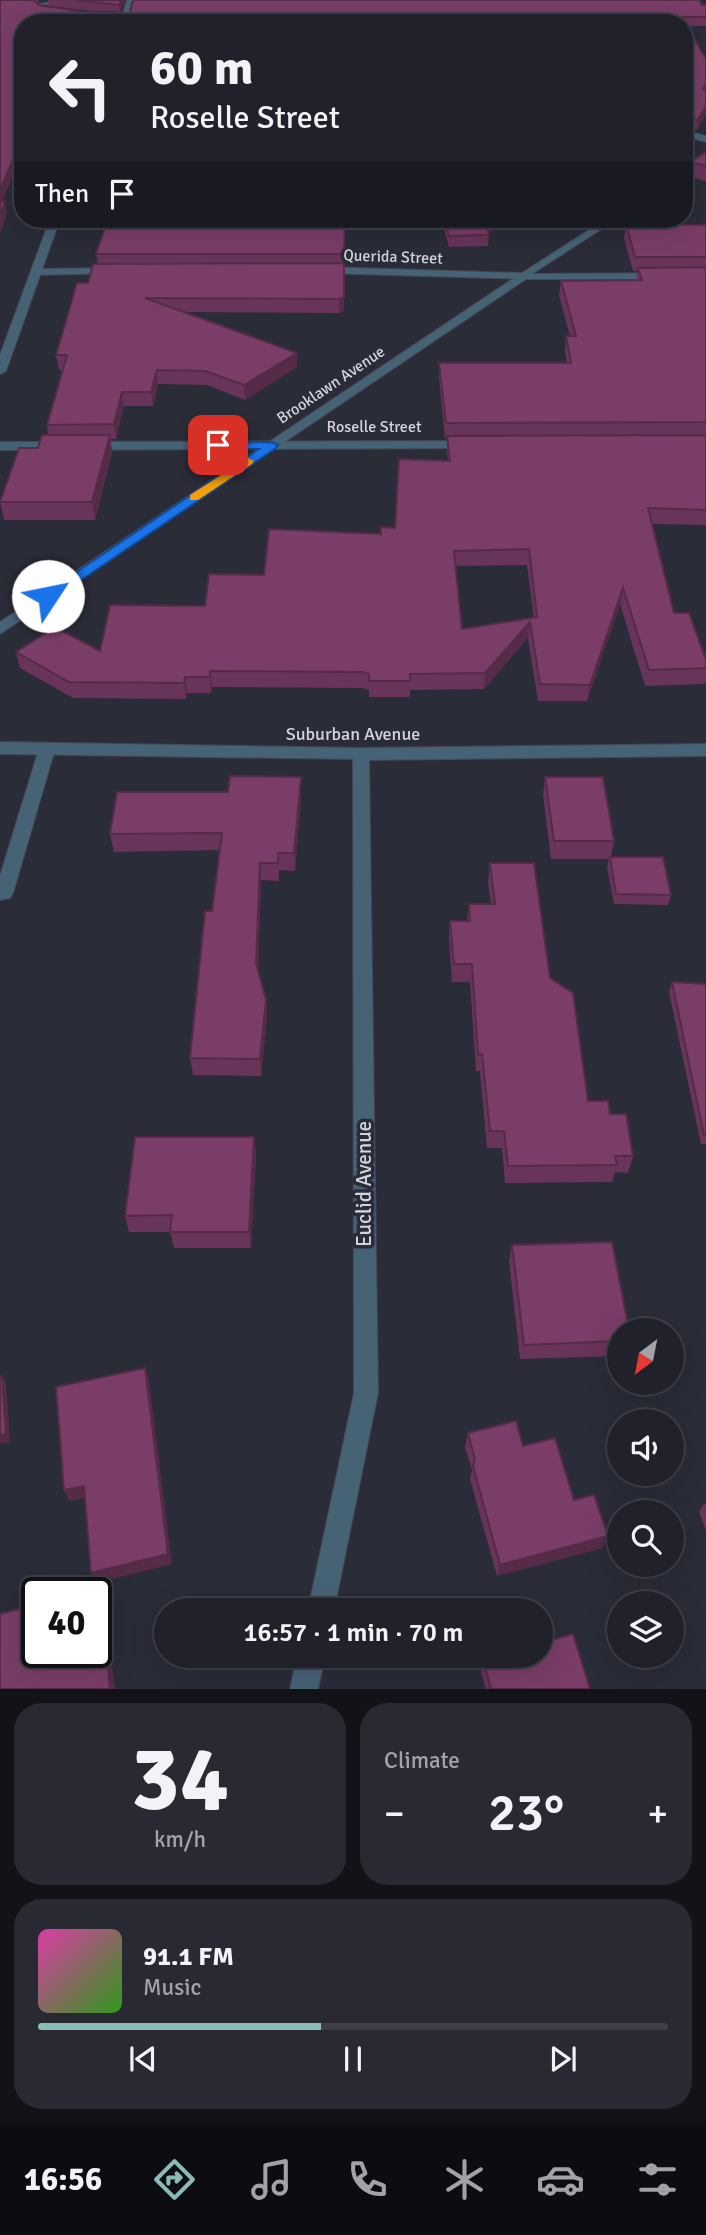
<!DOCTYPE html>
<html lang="en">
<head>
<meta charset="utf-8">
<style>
  :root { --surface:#20212a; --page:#282932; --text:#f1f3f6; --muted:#a2a3a8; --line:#3d3e47; --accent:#8bbbb9 }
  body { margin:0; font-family:Signika,sans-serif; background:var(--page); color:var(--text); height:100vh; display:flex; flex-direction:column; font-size:26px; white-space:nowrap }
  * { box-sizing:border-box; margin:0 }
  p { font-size:23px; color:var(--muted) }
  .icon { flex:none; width:38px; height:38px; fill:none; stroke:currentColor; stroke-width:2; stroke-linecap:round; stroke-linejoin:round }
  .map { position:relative; height:1689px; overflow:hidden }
  .side { display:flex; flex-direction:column; gap:14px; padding:14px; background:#121217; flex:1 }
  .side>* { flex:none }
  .hud { position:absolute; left:14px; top:14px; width:679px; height:214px; border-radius:28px; box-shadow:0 7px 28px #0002,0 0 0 2px var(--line); background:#20212a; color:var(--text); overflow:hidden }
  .needle { width:46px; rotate:212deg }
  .fabs { position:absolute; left:607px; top:1318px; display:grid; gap:14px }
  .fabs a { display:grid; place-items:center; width:77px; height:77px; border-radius:50%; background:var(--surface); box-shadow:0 7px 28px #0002,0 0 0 2px var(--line); font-size:35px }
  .speed { position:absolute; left:21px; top:1577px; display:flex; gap:14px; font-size:35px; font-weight:700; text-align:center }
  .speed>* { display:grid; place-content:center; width:91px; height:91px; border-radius:50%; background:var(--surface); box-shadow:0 7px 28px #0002,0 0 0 2px var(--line); line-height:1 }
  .speed .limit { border:4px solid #111; border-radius:10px; background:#fff; color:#111 }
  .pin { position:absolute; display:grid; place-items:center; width:60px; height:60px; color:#fff; margin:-30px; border-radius:14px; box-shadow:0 4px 10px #0006 }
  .me { position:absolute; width:77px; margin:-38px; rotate:56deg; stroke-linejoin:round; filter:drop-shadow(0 0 5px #0008) }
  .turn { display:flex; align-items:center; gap:24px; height:147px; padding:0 21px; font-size:32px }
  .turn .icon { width:91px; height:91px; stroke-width:2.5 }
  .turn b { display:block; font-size:49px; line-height:60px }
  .then { display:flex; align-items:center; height:66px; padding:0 21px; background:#0003; gap:14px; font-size:26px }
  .big { font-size:52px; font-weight:600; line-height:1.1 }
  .side .widget { flex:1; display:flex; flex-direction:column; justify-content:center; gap:10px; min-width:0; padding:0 24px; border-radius:28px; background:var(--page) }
  .side .dial { align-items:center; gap:0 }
  .dial b { font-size:91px; line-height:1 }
  .song { display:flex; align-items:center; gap:21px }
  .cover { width:84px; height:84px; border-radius:10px; background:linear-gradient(135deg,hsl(320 70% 55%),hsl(110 70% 35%)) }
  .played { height:7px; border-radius:4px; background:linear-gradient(90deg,var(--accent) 45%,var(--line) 45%) }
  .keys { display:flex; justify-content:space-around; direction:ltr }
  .heat { display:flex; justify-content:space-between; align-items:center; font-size:38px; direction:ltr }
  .side .tiles { flex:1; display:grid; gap:14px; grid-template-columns:1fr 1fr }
  .widget:last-child { grid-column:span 2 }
  .trip { position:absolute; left:154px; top:1598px; width:399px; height:70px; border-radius:35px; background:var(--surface); box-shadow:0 7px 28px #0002,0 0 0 2px var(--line); font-weight:600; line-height:70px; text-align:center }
  .menu { display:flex; height:112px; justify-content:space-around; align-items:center; background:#0d0d11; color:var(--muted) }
  .menu .icon { width:49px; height:49px }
  .menu .current { color:var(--accent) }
  .menu b { font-size:32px; color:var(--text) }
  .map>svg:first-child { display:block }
</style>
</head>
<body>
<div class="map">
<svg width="706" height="1689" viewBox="0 0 706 1689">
  <rect width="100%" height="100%" fill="#2a2c38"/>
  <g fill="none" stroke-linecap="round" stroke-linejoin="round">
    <g stroke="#454752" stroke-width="2">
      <path id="service" d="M56,1L59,5L39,4Z
        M47,743L55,749L13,893L10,898L0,900V876L39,749Z"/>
    </g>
    <g stroke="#454752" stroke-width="2">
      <path id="minor" d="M684,130L706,136V142L684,136Z
        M706,155V162L684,175V168Z
        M606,219H617L524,279L323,273L318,270L323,267L522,273Z
        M113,268L118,271L117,273L36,275L31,272L36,269Z
        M469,441L473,442V448L0,450V442Z
        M0,742L361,748L706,744V756L369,760L378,1393L334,1610H308L354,1393L353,759L0,754Z
        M297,1656H325L318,1689H290Z"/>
    </g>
    <g stroke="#454752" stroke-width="2">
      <path id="tertiary" d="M127,0H135L128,23H120Z
        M50,219H60L6,371L0,374V355Z
        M706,273V279H526L0,634V622L520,274Z"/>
    </g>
    <use href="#service" fill="#466275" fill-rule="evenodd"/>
    <use href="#minor" fill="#466275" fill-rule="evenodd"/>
    <use href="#tertiary" fill="#466275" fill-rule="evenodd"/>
  </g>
  <path fill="#683459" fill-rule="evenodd" d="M0,0H39L37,3L39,5L84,12H100L49,6L48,0H125L120,14H117V15L129,16L706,5V26H688L706,59V113L697,130L685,128L684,133V23H23V151L2,201L7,212L0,233Z
    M706,152V181L687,176L690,162Z
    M108,219H328V222H345L344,310L340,313L183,312L297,367L245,400L207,385L158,384L153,406H124L116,439H110L112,452L95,520H4L0,502L48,435L47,425L63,370H59L56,355L88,283L98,264L96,254Z
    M441,219H527L488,232L489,235L488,246L449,247Z
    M626,224L706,225V525L652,524L674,613L706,660V680L705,684L645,686L620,604L587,701H538L528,638L484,689L410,690V697H369V690L362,688L212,687L211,693H187L186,699L73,698L20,668L16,652L100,651L205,606L264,575L395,528L448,461L447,451V438H445L439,378V363H567L565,351L566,336H570L559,295L561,281L636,280L638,271H633L624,238ZM527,565L534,618L462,629L456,566Z
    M301,777V795L295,871L279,870V881L261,880L258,970L266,1000L267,1017L261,1076L193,1075L190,1058L212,911L220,850L114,852L110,834L228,792Z
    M545,777L614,841L611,857L671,895L668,905L614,904L607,867L609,859H551L543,795Z
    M490,863L550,978L588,1101L610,1114L633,1156L628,1173L615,1172L612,1182L505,1183L502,1148H487L480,1071H476L470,982H452L449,939L450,921H467L469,904H491L488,882Z
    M672,982L706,984V1144H701L669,992Z
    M254,1137L256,1154L251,1248H174L170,1232H129L125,1216Z
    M512,1245L620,1330V1356L520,1359L509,1261Z
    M468,1433L523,1446L608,1536L602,1548L497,1576L470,1479L472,1470L465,1447Z
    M706,1504V1531L699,1512L703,1505Z
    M483,1659L590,1689H486L480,1668Z"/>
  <path fill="#552b48" d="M121,0H125L120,14L119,5Z
    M706,106V113L697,130L698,120Z
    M23,136V151L0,206V190Z
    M5,201L7,212L0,233V215Z
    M495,219H527L484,234L485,222Z
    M344,263V310L340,313L339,299Z
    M297,353V367L245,400L244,385Z
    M157,370L158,384L153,406L151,392Z
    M122,392L124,406L116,439L114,424Z
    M110,435L112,452L95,520L92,502Z
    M623,588L620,604L587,701L590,685Z
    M530,622L528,638L484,689L485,673Z
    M210,671L212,687L211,693L210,677Z
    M185,677L187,693L186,699L184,683Z
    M301,777V795L295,871L294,853Z
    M260,863L261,880L258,980L256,963Z
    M266,1000L267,1017L261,1076L260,1059Z
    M254,1137L256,1154L251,1248L249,1232Z
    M145,1368L149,1380L172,1564L96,1583L91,1573Z
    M2,1376L6,1384L10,1442L0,1444Z
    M84,1486L89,1497L69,1501L64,1490Z
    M608,1536L602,1548L497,1576L500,1565Z
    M47,1652H53L55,1669L47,1659Z
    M79,1652L85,1661L86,1677L79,1667Z
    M107,1660L113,1670L115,1689H110Z"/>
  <path fill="#793d67" stroke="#552b48" stroke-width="2" fill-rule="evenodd" d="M0,0H33L39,5L84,12H117V15L129,16L133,0H699L702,5H706V17H682L706,59V83L703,89L706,90V106L698,120L684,118V23H163L164,17L84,16L81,23H23V136L0,190Z
    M76,0H121L119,5Z
    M706,152V166L690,162Z
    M0,201H5L0,215Z
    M108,219H327V222H345L344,254H96Z
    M445,219H495L485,222L489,235L449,236Z
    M626,224L706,225V257H635Z
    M344,263V297L339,299L145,298L297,353L244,385L205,371L157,370L151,392H122L114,424L47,425L67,355H56L77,283H88L93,264Z
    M706,267V422L446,423L439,363H571L566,336H576L561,281L642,280L638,268Z
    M42,435H110L92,502H0L19,448H38Z
    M706,435V510L648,508L674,613H689L706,660V668L649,670L623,588L590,685L540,684L530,622L485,673L410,674V681H369V674L362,672L210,671V677H185L184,683L69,682L16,652L55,627L100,651L110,605L205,606L209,574L264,575L269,529L381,534V527L395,528L399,459L450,461L447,436ZM529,549L537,617L462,629L454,551Z
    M230,776L301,777L294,853H278V863H260L256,963L266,1000L260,1059L190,1058L205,911H212L222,833L110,834L117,792H228Z
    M545,777H603L614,841H554Z
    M610,857H663L671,895L616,894Z
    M490,863H534L550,978L573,993L588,1101H608L610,1114H626L633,1156H615L617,1165L508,1166L504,1131H490L482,1054H478L472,964H454L450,921H470L469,904H495Z
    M672,982L706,984V1135H704Z
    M135,1137H254L249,1232H170L172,1215L125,1216Z
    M612,1242L629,1330H620V1341L524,1345L512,1245Z
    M145,1368L168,1554L91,1573L84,1486L64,1490L56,1387Z
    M2,1376L6,1434L0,1435V1377Z
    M516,1421L523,1446L555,1438L574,1500L594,1495L608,1536L500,1565L473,1466L475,1459L468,1433Z
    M37,1604V1652H47V1659L74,1652H79V1667L107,1660L110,1689H0V1614Z
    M573,1634L590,1689H491L483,1659L494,1656H541V1643Z"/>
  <path fill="#1a73e8" stroke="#114b97" stroke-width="2" d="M272,442L278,445L276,448L53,599L41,596L259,449H218L213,448V443Z"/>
  <path fill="#f59e0b" d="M248,458L254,461L252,464L198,500H190V495Z"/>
  <g text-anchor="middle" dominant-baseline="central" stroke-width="7" stroke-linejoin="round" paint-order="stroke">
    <g font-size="16" fill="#d3d4dd" stroke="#2a2c38">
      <text transform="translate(393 257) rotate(2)">Querida Street</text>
      <text transform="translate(331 385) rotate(-34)">Brooklawn Avenue</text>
      <text x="374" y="427">Roselle Street</text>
    </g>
    <g font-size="18" fill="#d3d4dd" stroke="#2a2c38">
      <text x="353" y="734">Suburban Avenue</text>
    </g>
    <g font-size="21" fill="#d3d4dd" stroke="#2a2c38">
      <text transform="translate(364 1184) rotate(-90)">Euclid Avenue</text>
    </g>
  </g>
</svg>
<div class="fabs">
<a><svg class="needle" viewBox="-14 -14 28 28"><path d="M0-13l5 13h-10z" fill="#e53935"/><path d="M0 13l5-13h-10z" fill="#a2a3a8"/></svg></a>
<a><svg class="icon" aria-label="sound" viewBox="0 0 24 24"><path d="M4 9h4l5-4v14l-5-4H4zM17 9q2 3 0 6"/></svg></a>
<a><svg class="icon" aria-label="search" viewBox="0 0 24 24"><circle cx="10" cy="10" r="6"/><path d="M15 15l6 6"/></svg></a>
<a><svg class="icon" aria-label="layers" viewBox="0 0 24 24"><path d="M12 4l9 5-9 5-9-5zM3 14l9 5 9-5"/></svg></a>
</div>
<div class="speed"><div class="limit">40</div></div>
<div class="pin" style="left:218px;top:445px;background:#d93025"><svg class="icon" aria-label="arrive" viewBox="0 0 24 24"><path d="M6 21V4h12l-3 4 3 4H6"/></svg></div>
<svg class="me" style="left:48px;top:596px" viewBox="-20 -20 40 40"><circle r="19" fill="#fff"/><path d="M0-13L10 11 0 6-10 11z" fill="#1a73e8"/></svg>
<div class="trip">16:57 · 1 min · 70 m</div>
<div class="hud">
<div class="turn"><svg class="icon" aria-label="left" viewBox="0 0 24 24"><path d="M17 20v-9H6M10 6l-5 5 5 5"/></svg><div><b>60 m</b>Roselle Street</div></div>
<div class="then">Then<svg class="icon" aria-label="arrive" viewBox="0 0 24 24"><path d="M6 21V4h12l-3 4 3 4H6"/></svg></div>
</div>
</div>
<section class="side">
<div class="tiles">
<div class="widget dial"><b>34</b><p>km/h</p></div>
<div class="widget"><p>Climate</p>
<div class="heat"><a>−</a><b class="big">23°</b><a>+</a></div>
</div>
<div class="widget">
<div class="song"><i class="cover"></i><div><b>91.1 FM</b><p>Music</p></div></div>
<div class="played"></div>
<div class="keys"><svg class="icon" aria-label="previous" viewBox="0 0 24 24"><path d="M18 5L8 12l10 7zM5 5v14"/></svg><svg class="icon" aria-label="pause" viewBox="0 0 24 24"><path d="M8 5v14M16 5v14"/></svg><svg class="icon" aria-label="next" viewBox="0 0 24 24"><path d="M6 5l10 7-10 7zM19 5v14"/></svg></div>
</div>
</div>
</section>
<nav class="menu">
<b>16:56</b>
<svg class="icon current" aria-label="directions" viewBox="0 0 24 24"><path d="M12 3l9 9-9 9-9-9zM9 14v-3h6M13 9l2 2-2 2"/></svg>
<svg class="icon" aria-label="music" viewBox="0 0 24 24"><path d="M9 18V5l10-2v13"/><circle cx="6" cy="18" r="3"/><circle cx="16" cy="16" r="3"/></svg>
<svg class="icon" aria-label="phone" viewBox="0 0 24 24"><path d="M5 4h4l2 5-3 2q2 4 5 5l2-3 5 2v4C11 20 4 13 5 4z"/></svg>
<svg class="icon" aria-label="climate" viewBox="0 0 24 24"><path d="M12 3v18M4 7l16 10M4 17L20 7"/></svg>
<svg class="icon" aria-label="car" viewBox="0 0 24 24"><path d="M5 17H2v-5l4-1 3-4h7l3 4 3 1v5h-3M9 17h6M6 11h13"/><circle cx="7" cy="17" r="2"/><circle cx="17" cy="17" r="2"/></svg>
<svg class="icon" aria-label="filters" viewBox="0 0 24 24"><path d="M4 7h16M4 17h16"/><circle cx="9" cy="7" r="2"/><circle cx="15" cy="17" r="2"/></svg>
</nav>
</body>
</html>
